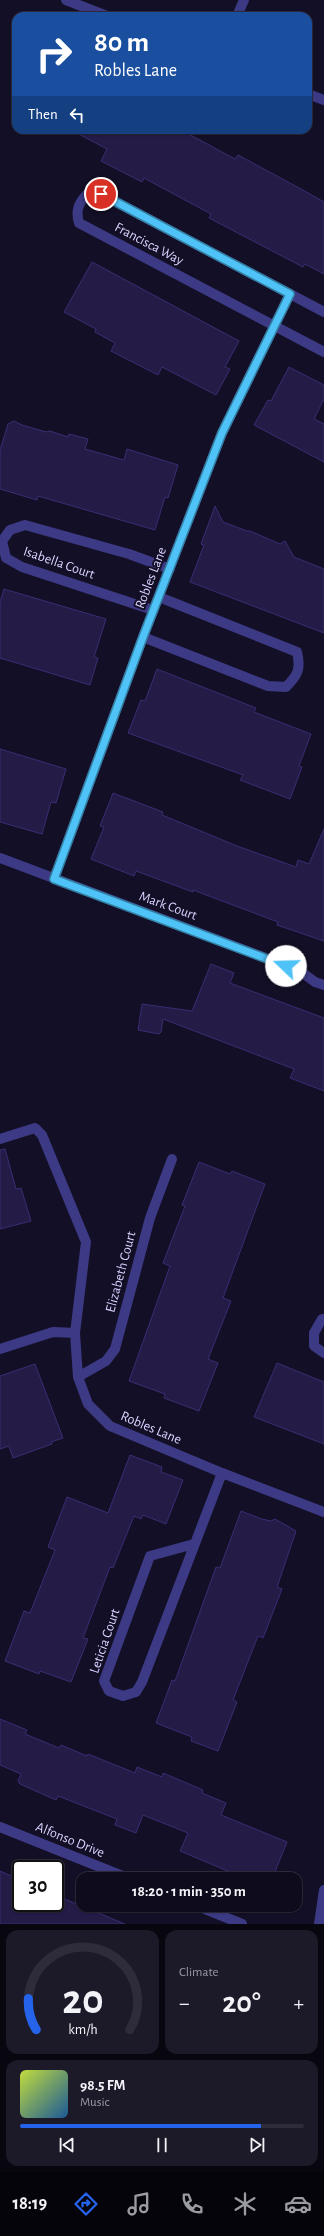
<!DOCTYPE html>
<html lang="en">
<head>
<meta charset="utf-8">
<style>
  :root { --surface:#0e0b1c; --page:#1c1929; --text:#f1f3f6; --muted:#9b9ba3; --line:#2e2b3b; --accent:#2563eb }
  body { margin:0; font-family:"Alegreya Sans",sans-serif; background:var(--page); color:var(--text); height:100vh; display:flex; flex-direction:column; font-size:15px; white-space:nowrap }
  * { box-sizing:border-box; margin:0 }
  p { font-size:13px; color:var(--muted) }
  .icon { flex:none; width:22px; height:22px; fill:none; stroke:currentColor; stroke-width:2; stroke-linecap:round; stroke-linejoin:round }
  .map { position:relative; height:1924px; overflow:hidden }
  .panel { display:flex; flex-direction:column; gap:6px; padding:6px; background:#08060f; flex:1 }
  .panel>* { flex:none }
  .top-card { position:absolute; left:12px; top:12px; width:300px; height:122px; border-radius:12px; box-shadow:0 1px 3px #0004,0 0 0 1px var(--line); background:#1a4fa0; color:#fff; overflow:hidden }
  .speed { position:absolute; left:12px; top:1860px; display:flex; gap:8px; font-size:20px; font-weight:700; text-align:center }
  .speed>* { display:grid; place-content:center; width:52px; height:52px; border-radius:50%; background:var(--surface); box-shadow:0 1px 3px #0004,0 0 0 1px var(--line); line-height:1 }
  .speed .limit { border:2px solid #111; border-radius:6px; background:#fff; color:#111 }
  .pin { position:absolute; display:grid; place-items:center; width:34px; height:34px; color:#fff; margin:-17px; border:2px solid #fff; border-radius:50%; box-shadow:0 1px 4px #0007 }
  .me { position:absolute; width:44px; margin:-22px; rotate:291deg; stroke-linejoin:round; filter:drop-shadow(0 0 3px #0008) }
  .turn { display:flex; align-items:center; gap:14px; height:84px; padding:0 16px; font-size:18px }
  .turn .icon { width:52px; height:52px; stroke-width:2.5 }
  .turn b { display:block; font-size:28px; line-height:34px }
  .then { display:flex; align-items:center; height:38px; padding:0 16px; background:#0003; gap:8px; font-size:15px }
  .big { font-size:30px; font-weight:700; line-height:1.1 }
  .panel .card { flex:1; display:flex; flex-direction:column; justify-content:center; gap:6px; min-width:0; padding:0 14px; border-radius:12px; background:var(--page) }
  .panel .dial { align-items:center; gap:0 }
  .dial svg { height:104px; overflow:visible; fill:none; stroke:var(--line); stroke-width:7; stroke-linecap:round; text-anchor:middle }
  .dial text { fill:var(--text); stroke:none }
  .song { display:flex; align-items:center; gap:12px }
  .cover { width:48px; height:48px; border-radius:6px; background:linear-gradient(135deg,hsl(70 70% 55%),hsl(210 70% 35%)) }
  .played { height:4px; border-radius:2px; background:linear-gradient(90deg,var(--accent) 85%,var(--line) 85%) }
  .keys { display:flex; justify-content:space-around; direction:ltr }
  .heat { display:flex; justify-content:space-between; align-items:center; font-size:22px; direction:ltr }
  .panel .tiles { flex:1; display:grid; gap:6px; grid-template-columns:1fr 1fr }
  .card:last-child { grid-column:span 2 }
  .trip { position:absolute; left:76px; top:1872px; width:226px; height:40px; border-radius:12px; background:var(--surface); box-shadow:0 1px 3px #0004,0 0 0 1px var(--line); font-weight:700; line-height:40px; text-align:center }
  .dock { display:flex; height:64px; justify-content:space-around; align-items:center; background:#06040b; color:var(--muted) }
  .dock .icon { width:28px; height:28px }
  .dock .active { color:var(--accent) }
  .dock b { font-size:18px; color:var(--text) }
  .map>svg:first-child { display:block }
</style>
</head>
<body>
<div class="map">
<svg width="324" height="1924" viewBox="0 0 324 1924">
  <rect width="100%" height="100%" fill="#130f26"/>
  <path fill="#241b47" stroke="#3b2d73" d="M71,130H175L183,135L185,132L235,159L238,155L301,189L324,202V274L305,264L303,267L209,218L211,214L144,178L142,182L101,161L107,149Z
    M92,262L239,341L225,367L230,369L216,395L162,367L158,375L111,351L115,343L95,332L96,329L64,312Z
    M289,367L324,385V399L314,419L324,424V462L254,425L268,400L271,401Z
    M14,421L22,425L46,432L50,431L68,437L69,434L88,439L85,449L124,460L127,449L178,465L168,498L165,497L155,530L38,496L37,500L0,489V450L8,424Z
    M215,506L223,522L247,531H250L280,544L285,541L294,557L324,569V633L190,582L204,545L201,544Z
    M4,589L106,619L94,657L98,658L90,685L0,658V602Z
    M157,669L256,708L254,712L311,734L299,766L302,767L290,799L240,780L243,775L128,733L141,700L145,701Z
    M0,749L66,769L56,803L51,802L42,834L0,822Z
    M113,793L163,812L162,815L237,846L296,867L298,860L309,864L324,829V941L277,925L278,922L193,890V892L136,871L134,876L91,859L104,827L100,826Z
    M211,964L234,973L230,983L324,1018V1091L290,1078L294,1069L163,1019L161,1032L159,1034L138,1030L142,1004L192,1011Z
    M5,1149L16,1189L21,1188L31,1221L0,1229V1150Z
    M199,1162L230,1174L232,1171L265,1184L223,1298L231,1301L208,1359L218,1363L199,1411L164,1398L165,1394L129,1381L170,1266L163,1263L185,1206L182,1205Z
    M277,1363L324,1382V1444L254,1417Z
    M35,1364L63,1438L51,1442L52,1444L13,1458L9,1446L0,1449V1376Z
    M130,1455L162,1467L161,1472L183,1480L166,1524L143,1515L141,1519L134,1516L113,1568L110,1567L83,1638L88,1639L71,1682L40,1671L39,1674L5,1661L24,1611L30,1613L55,1550L48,1547L67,1497L108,1513Z
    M241,1511L262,1519L271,1521L275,1519L296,1531L277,1587L282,1589L263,1638L258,1636L233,1700L237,1702L218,1751L191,1741L192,1737L156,1723L172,1680L175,1681L216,1567L220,1568Z
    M0,1719L27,1730L25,1734L59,1748L61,1745L87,1756L88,1754L135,1773L137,1767L162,1777L163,1773L203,1790L202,1793L226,1803L221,1815L287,1842L272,1879H266L253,1874L250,1879H247L180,1851L188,1833L143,1815L136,1833L115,1825L117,1819L58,1796L56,1800L20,1784L18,1781L21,1774L0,1765Z
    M0,1871L21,1880L13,1903H55V1895L125,1924H0Z"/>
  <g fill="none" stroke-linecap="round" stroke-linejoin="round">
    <path stroke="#3d3a85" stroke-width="10" d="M66,0L107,16
      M237,16L244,0
      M308,94L324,100
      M324,312L101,194L89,192C79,202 75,210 79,223L324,352
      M153,610L22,567L6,558L2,541L10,530L25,525L129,554L170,569
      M143,637L268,686L286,687C298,675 301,669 297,652L159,597
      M0,858L300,971L315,982L324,985
      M54,879L143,637L222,433L290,294
      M0,1139L35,1128L42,1135L86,1242L75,1333L78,1377L88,1404L110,1426L222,1473L324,1512
      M324,1319H322L314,1333V1346L324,1353
      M0,1349L53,1332L75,1333
      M78,1377L106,1361L115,1349L150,1218L172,1159
      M194,1544L150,1556L104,1681L109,1691L123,1696L136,1692L142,1682L222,1473
      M0,1827L130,1879
      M195,1905L242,1924
      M319,1924L324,1890"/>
  </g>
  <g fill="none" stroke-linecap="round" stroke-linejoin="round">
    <g stroke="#337fa1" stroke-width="10">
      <path id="route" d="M101,194L290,294L222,433L143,637L54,879L286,966"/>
    </g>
    <use href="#route" stroke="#4fc3f7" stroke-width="7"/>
  </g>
  <g text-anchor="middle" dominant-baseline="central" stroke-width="4" stroke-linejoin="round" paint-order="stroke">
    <g font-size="14" fill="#d9d4ff" stroke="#130f26">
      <text transform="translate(149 244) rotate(28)">Francisca Way</text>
      <text transform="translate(59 563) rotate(19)">Isabella Court</text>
      <text transform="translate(151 578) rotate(-69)">Robles Lane</text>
      <text transform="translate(168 906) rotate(20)">Mark Court</text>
      <text transform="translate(121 1272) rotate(-75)">Elizabeth Court</text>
      <text transform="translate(151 1428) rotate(23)">Robles Lane</text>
      <text transform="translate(105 1641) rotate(-71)">Leticia Court</text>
      <text transform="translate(70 1840) rotate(22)">Alfonso Drive</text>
    </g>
  </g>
</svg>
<div class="speed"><div class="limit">30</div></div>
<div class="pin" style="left:101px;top:194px;background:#d93025"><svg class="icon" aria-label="arrive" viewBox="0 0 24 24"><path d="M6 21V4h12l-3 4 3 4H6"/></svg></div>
<svg class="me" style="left:286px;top:966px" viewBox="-20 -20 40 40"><circle r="19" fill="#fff"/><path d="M0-13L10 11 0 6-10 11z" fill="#4fc3f7"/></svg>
<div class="trip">18:20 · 1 min · 350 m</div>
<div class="top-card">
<div class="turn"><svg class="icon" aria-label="right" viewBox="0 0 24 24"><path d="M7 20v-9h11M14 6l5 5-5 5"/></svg><div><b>80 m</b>Robles Lane</div></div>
<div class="then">Then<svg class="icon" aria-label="left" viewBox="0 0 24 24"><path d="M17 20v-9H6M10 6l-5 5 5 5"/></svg></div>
</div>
</div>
<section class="panel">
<div class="tiles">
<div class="card dial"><svg viewBox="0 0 100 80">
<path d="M14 69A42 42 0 1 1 86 69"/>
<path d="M14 69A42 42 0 0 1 8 45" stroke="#2563eb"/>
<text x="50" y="56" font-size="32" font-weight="700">20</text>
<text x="50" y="72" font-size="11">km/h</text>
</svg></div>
<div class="card"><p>Climate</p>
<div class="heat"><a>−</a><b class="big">20°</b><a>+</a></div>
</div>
<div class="card">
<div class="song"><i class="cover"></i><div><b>98.5 FM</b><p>Music</p></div></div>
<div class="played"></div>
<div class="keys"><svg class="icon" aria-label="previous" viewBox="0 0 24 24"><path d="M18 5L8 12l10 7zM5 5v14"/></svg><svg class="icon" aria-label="pause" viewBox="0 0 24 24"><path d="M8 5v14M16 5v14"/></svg><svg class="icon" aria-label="next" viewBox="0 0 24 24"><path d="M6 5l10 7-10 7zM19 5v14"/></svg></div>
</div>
</div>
</section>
<nav class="dock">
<b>18:19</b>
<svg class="icon active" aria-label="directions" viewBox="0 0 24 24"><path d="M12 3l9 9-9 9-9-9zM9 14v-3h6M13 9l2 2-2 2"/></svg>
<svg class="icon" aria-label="music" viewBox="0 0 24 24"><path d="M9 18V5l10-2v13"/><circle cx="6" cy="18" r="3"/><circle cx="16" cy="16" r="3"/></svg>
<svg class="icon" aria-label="phone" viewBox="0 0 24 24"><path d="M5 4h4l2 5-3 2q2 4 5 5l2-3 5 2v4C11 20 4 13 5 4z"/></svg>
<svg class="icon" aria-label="climate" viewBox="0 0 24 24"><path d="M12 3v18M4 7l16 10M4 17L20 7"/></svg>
<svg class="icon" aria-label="car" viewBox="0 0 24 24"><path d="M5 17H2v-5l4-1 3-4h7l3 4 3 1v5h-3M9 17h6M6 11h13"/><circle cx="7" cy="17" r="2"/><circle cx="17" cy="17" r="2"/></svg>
</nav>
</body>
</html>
